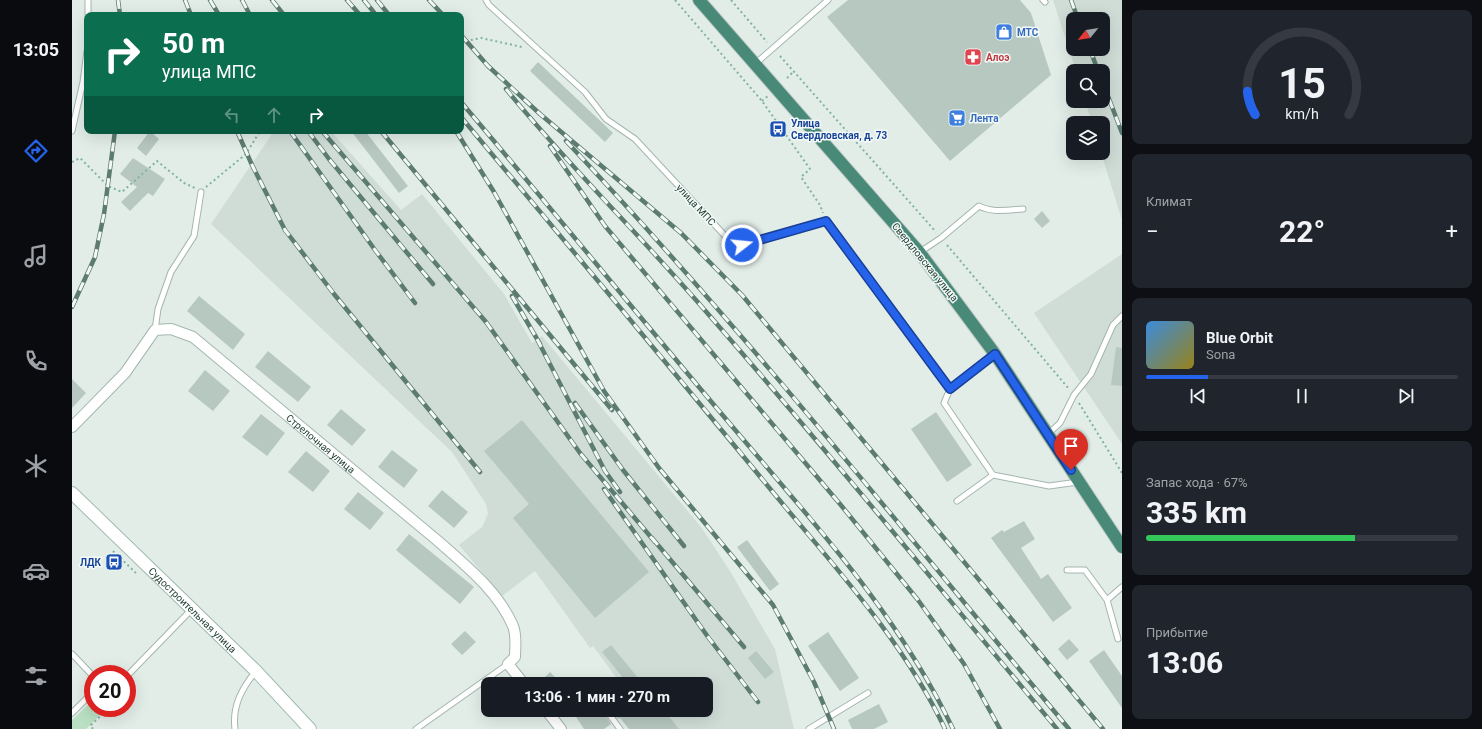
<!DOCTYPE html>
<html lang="ru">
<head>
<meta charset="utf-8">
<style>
  :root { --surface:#171b24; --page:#20242c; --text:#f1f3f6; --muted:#9ea1a6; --line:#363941; --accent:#2563eb }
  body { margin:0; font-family:Roboto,sans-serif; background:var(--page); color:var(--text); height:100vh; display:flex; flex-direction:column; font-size:15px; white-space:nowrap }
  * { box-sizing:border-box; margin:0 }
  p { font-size:13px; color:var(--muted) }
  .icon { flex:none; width:22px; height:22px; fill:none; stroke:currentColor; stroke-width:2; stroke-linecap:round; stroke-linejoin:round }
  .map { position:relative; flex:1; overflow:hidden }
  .details { display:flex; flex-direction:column; gap:10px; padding:10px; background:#0d0f14; width:360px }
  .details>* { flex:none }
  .top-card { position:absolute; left:12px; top:12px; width:380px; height:122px; border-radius:8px; box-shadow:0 4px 16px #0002; background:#0b6e4f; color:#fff; overflow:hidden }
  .needle { width:26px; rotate:240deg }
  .controls { position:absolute; left:994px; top:12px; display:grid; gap:8px }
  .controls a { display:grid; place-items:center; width:44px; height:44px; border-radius:8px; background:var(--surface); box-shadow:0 4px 16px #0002; font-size:20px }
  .speed { position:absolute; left:12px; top:665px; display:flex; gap:8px; font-size:20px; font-weight:700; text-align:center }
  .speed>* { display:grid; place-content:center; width:52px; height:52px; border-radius:50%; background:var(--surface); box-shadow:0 4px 16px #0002; line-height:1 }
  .speed .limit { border:6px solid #d22; background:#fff; color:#111 }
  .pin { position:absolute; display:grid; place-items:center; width:34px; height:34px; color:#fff; margin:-41px -17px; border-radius:50% 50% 50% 0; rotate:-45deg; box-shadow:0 0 4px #0007 }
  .pin .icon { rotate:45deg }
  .me { position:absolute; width:44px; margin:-22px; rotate:74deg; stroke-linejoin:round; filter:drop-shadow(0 0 3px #0008) }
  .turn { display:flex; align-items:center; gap:14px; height:84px; padding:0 12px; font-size:18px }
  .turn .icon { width:52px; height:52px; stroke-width:2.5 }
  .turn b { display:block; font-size:28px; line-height:34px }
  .lanes { display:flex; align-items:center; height:38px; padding:0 12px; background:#0003; justify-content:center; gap:20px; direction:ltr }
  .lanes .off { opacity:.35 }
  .big { font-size:30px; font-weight:700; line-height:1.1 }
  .details .tile { flex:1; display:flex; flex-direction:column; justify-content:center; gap:6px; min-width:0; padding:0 14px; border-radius:8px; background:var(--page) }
  .details .dial { align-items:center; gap:0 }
  .dial svg { height:104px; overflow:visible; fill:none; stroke:var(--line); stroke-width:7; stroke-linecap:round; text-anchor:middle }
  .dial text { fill:var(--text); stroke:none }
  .song { display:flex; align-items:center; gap:12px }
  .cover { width:48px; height:48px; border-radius:6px; background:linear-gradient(135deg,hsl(210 70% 55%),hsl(50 70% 35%)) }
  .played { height:4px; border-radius:2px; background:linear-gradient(90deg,var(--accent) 20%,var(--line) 20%) }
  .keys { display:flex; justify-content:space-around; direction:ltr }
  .heat { display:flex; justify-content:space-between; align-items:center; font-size:22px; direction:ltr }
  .charge { height:6px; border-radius:3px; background:linear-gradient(90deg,#34c759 67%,var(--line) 0) }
  .trip { position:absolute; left:409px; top:677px; width:232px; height:40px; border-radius:8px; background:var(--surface); box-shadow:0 4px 16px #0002; font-weight:700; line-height:40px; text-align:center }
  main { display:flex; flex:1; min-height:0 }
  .tabs { display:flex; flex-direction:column; width:72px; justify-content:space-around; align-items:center; background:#090b0e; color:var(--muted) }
  .tabs .icon { width:28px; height:28px }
  .tabs .active { color:var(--accent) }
  .tabs b { font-size:18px; color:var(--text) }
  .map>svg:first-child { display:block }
</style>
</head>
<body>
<main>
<nav class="tabs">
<b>13:05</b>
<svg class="icon active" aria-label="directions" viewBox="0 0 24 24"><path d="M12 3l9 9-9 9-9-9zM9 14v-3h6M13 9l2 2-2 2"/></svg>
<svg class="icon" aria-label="music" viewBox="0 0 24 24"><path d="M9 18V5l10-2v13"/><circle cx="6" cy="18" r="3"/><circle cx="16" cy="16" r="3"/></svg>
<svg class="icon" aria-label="phone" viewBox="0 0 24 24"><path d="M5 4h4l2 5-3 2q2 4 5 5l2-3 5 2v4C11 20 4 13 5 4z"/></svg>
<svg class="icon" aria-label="climate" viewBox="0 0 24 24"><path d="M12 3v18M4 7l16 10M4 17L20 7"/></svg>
<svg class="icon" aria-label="car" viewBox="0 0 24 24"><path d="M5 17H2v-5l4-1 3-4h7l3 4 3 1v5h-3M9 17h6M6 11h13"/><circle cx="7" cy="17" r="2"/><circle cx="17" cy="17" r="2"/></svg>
<svg class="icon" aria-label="filters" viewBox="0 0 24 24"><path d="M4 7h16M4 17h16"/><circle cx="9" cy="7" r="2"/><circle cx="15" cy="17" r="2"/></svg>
</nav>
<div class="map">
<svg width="1050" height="729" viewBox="0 0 1050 729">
  <rect width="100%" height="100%" fill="#e2ede8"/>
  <path fill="#d0ddd7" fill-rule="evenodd" d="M981,0H1050V220L1029,153H1031V123H1020L1013,101H1031V71H1004ZM1001,19H1031V49H1001Z
    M202,131H259L329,210L350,194L432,294L460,343L470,336L629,527L658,571L703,649L722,729H576L561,710H634V684H549L521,646L518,648L463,571L430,596L387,545L410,527L416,514L414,504L380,452L139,224Z
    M1050,254V444L962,313Z"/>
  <path fill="#bae0c3" d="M21,700V708H35L14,729H0V720Z"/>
  <path fill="#b7c8c1" d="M776,0H948L959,13L979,75L878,161L755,17Z
    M466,62L541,133L533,142L458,71Z
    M78,131L87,139L74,156L65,148Z
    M279,131H293L336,186L327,193Z
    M61,158L93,179L81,196L76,193L58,211L49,202L65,187L48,174Z
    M970,211L978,221L970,228L962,219Z
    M127,296L173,334L161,350L115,311Z
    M1044,347L1050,348V386L1039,385Z
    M196,351L239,387L226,402L183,367Z
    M133,370L158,391L141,411L116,391Z
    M0,379L14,393L0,408Z
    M269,409L294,430L280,446L255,425Z
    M864,412L900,465L875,482L839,429Z
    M189,414L213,433L195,456L170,437Z
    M450,420L577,572L523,618L441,518L457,504L412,451Z
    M320,450L346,470L332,488L306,467Z
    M234,451L258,471L241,492L216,472Z
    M370,490L396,512L382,528L356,506Z
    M286,492L312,513L298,530L272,509Z
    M952,521L963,539L949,548L969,579L976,574L1000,608L981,622L919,538L930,530L932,532Z
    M337,534L402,587L388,604L324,550Z
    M675,540L707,584L698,591L665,547Z
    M393,631L404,642L390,655L379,644Z
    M756,632L787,678L768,691L736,646Z
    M997,639L1007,650L995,660L986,649Z
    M539,645L571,684H556L530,652Z
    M1032,650L1050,676V708L1017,661Z
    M684,651L702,672L693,679L676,658Z
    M478,672L490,684H466Z
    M807,704L816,722L802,729H780L776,720Z
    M514,710H530L539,724L532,729H512L504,717Z
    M539,710H592L607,729H557L548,718L546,719Z"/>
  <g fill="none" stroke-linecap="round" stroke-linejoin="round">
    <g stroke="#a4b6af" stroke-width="7">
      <path id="service" d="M16,0V15
        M414,0L417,5L513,92L534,119L563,139L656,239L670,245L754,221L878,389L923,354
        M971,0L973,2
        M683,64L756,0
        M0,131L11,82L15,51
        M848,252L869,238L907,206C920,213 936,210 951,209
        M83,330L86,309L99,272L122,236L129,192
        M878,389L872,403L921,475
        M976,434L988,423L1002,395L1019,374L1041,325L1050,316
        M885,501L921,475L977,486L1006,482
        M995,570H1013L1035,600
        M1046,639L1035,600L1050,587
        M0,654L21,676
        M55,676L120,609
        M534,710L548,729
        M0,713L21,692
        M163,729C160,706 170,688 184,671
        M344,729L436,664
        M737,729L796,693"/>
    </g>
    <g stroke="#a4b6af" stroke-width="12">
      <g id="minor">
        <path id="s1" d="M0,427L53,373L83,330L99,329L121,337L366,541C394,566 426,591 441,626C445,636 443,647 443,657L436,664L452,684"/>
        <path d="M474,710L489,729"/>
      </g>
    </g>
    <g stroke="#a0bab0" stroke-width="14">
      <g id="secondary">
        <path id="s2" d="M0,493L184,671L238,729"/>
      </g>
    </g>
    <g stroke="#c1cac7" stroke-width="14">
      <path id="trunk" d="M627,0L848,253L923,354L1050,547"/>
    </g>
    <path stroke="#81b3a1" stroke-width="2" stroke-dasharray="2 3" stroke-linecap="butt" d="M603,0L690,101L738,169L729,177L748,205L751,213
      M659,0L695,42
      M389,42L409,38L450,47
      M708,56L864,232
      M715,78L721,72
      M690,101L696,96
      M0,162L8,158L36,186L50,192L85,161L112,183L123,188
      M134,187L174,154L188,131
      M875,245L997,389
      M1007,403L1050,473
      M41,551L64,573
      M20,729L21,727L19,725L37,708"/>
    <use href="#service" stroke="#fff" stroke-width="5"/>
    <use href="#minor" stroke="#fff" stroke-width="10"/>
    <use href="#secondary" stroke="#fff" stroke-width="12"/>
    <use href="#trunk" stroke="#488978" stroke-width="12"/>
    <g stroke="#5c7b71" stroke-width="4.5">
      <path id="rail" d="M46,0L48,15
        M113,0L119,15
        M138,0L147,15
        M170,0L178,15
        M200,0L212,15
        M275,0L288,15
        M292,0L304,15
        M305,0L317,15
        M357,0L371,15
        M999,0L1006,19
        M389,35L416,66L468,114L609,233L670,295L1031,729
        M1018,49L1026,71
        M1031,83L1050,133
        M434,89C496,165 566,233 630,307C751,445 867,588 985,729
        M389,102C480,209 568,318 659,425C740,521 827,615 881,729
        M389,117C491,239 594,362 695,485C758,562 830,638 873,729
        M165,131L180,165L213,230L262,294L408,472
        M218,131L303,250L343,303
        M236,131L257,159L361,284
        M250,131L414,322L508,453L583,542
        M309,131L540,410
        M384,131L422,192L532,391L587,468L701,605L742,682L762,729
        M494,141C671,329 832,531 997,729
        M478,146L533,226L768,504L846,600L892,664L928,729
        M440,296L468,344
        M0,307L23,257L32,214L43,131
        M465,339L533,471L548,492
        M503,403L551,470L612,546
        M532,489L636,637L686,702
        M580,538L672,647"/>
    </g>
    <use href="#rail" stroke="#f3f9f6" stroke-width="3" stroke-dasharray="9" stroke-linecap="butt"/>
  </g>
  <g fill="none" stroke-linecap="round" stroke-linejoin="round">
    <g stroke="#184099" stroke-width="10">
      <path id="route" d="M670,245L754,221L878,389L923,354L999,470"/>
    </g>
    <use href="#route" stroke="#2563eb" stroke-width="7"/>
  </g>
  <defs>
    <g id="shop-square" transform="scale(0.9)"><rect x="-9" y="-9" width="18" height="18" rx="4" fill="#3f7fe0" stroke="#f3f9f6"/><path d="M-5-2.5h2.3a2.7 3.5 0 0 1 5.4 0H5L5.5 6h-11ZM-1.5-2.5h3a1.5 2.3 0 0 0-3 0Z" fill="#fff"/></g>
    <g id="pharmacy-square" transform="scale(0.9)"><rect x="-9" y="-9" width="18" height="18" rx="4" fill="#e0444e" stroke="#f3f9f6"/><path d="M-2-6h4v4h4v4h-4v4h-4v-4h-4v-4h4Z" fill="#fff"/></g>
    <g id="supermarket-square" transform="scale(0.9)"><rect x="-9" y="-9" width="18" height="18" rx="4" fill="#3f7fe0" stroke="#f3f9f6"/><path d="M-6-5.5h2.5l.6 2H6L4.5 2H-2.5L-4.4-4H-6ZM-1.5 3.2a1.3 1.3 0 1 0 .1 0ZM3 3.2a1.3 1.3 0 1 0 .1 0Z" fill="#fff"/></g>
    <g id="bus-square" transform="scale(0.9)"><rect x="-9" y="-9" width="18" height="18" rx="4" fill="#1a4fb4" stroke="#f3f9f6"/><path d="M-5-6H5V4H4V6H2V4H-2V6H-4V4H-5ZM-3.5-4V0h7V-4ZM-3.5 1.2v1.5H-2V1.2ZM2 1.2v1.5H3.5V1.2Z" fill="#fff"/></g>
  </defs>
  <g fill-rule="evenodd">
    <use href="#shop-square" x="932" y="32"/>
    <use href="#pharmacy-square" x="901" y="57"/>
    <use href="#supermarket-square" x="885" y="118"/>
    <use href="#bus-square" x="706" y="129"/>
    <use href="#bus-square" x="42" y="562"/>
  </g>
  <g text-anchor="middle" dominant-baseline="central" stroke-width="3" stroke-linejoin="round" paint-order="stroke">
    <g font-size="10" font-weight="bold" fill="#366cbe" stroke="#f3f9f6" text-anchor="start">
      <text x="945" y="32">МТС</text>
      <text x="898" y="118">Лента</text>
    </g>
    <g font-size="10" font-weight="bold" fill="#be3a42" stroke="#f3f9f6" text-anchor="start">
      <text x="914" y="57">Алоэ</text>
    </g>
    <g font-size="10" font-weight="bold" fill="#164399" stroke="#f3f9f6" text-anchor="start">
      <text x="719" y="123">Улица<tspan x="719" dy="12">Свердловская, д. 73</tspan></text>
      <text x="29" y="562" text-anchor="end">ЛДК</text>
    </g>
    <g font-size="10" fill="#214036" stroke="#f3f9f6">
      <text transform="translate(624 205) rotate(47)">улица МПС</text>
      <text transform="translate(853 262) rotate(51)">Свердловская улица</text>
      <text stroke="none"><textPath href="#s1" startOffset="334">Стрелочная улица</textPath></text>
      <text stroke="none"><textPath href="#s2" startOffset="168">Судостроительная улица</textPath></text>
    </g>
  </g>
</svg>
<div class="controls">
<a><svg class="needle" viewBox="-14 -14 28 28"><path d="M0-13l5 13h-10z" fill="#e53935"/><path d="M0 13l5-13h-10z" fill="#9ea1a6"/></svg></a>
<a><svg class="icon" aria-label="search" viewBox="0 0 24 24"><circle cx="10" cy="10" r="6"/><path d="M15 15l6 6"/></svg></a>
<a><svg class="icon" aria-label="layers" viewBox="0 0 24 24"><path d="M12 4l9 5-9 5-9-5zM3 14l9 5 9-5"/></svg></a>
</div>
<div class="speed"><div class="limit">20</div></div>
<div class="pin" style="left:999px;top:470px;background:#d93025"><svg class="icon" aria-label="arrive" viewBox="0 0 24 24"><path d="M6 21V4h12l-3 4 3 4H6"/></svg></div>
<svg class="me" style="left:670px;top:245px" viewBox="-20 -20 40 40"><circle r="17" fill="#2563eb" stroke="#fff" stroke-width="3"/><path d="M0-11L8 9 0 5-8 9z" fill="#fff"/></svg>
<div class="trip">13:06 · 1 мин · 270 m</div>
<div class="top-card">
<div class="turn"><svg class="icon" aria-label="right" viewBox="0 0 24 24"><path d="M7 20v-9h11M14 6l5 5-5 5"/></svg><div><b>50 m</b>улица МПС</div></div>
<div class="lanes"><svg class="icon off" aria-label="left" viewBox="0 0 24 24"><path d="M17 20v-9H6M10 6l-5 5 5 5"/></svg><svg class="icon off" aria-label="ahead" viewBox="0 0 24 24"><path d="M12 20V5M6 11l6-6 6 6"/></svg><svg class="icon" aria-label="right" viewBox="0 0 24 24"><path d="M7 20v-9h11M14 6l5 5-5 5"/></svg></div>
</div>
</div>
<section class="details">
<div class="tile dial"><svg viewBox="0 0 100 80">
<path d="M14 69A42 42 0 1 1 86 69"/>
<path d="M14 69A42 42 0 0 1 8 51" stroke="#2563eb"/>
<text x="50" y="56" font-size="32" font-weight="700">15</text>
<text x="50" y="72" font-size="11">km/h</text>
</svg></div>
<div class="tile"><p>Климат</p>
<div class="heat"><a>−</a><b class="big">22°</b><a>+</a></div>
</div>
<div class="tile">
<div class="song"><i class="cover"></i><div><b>Blue Orbit</b><p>Sona</p></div></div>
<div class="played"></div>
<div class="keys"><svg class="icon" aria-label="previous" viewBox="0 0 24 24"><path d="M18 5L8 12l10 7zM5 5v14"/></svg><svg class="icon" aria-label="pause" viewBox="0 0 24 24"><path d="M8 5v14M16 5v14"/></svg><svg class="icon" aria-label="next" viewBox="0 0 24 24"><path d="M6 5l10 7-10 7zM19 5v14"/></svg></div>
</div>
<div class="tile"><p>Запас хода · 67%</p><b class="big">335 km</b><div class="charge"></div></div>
<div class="tile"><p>Прибытие</p><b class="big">13:06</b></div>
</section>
</main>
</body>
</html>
